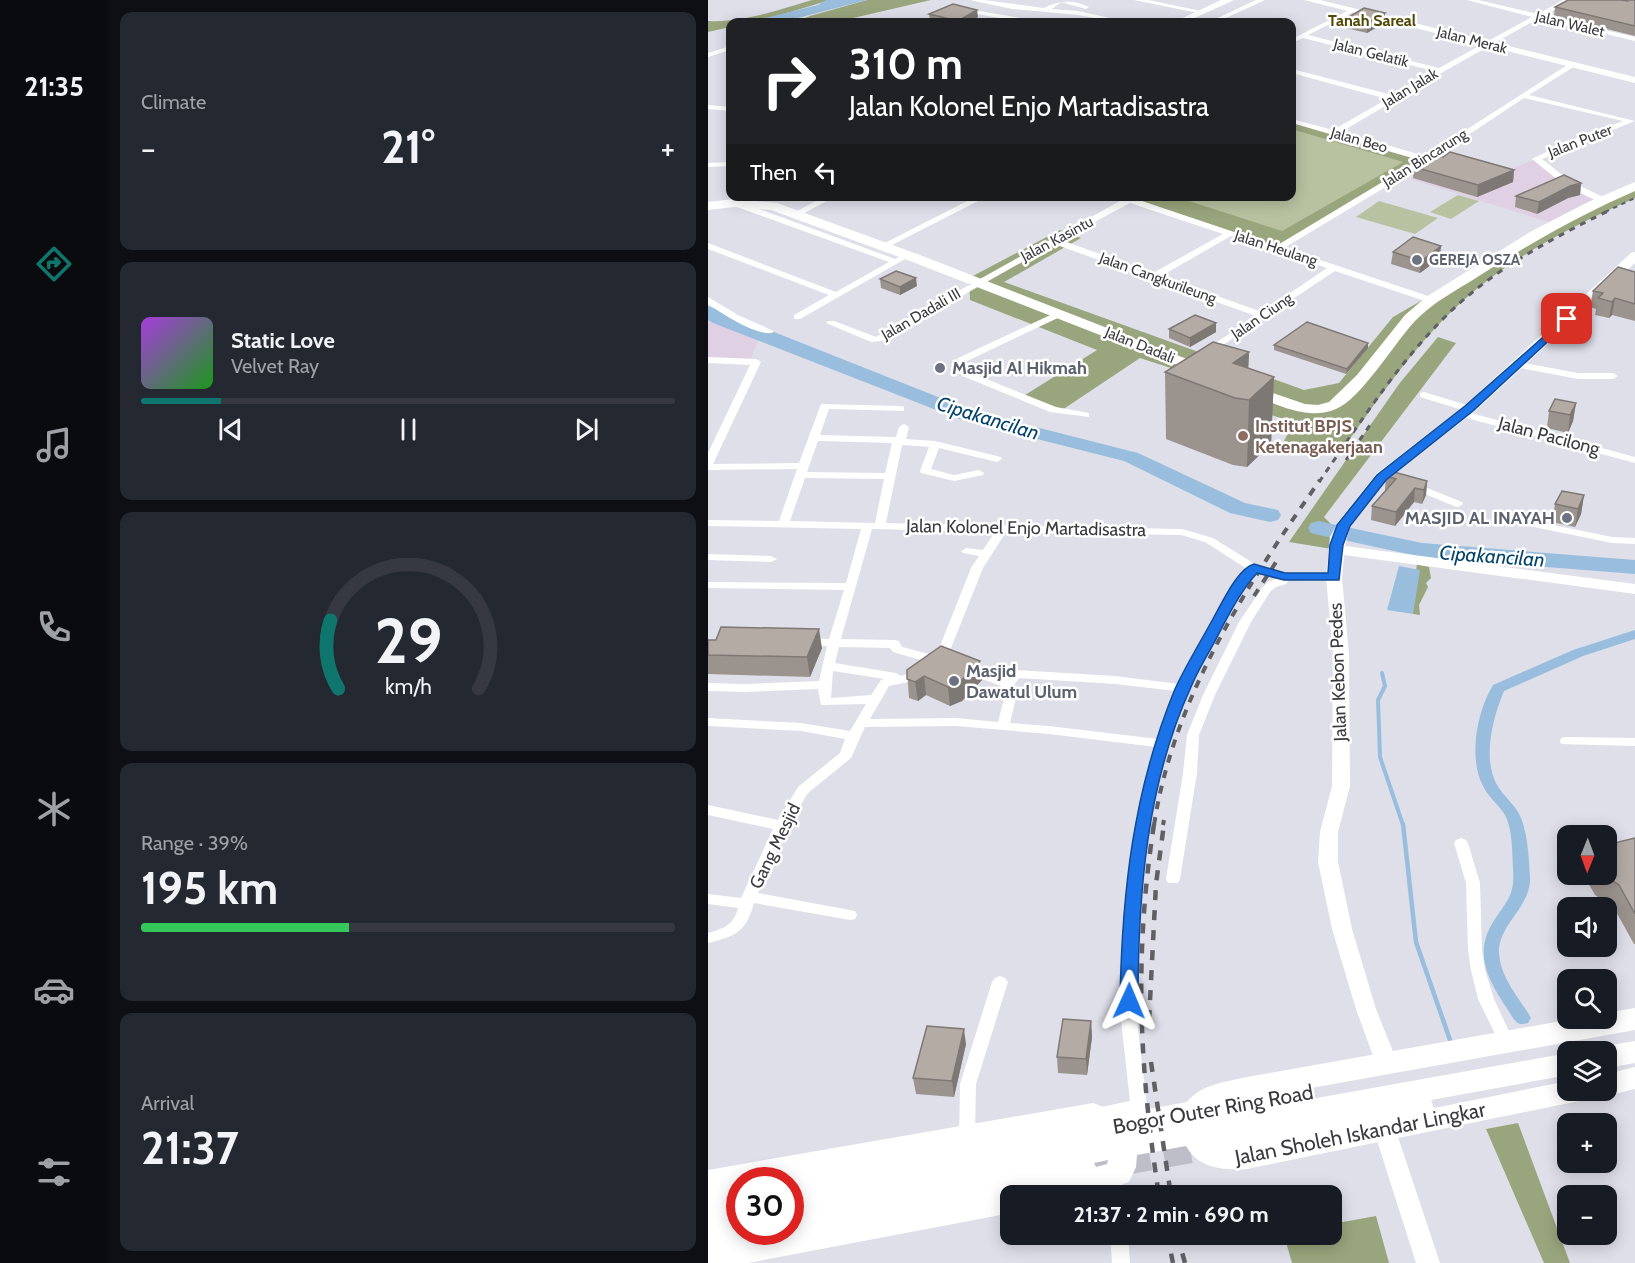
<!DOCTYPE html>
<html lang="en">
<head>
<meta charset="utf-8">
<style>
  :root { --surface:#171b24; --page:#242831; --text:#f1f3f6; --muted:#9ea1a6; --line:#363941; --accent:#0f766e }
  body { margin:0; font-family:Cabin,sans-serif; background:var(--page); color:var(--text); height:100vh; display:flex; flex-direction:column; font-size:22px; white-space:nowrap }
  * { box-sizing:border-box; margin:0 }
  p { font-size:20px; color:var(--muted) }
  .icon { flex:none; width:33px; height:33px; fill:none; stroke:currentColor; stroke-width:2; stroke-linecap:round; stroke-linejoin:round }
  .map { position:relative; flex:1; overflow:hidden }
  .panel { display:flex; flex-direction:column; gap:12px; padding:12px; background:#0d0f14; width:600px }
  .panel>* { flex:none }
  .top-card { position:absolute; left:18px; top:18px; width:570px; height:183px; border-radius:12px; box-shadow:0 3px 15px #0003; background:#202124; color:#fff; overflow:hidden }
  .needle { width:39px; rotate:181deg }
  .tools { position:absolute; left:849px; top:825px; display:grid; gap:12px }
  .tools a { display:grid; place-items:center; width:60px; height:60px; border-radius:12px; background:var(--surface); box-shadow:0 3px 15px #0003; font-size:30px }
  .speed { position:absolute; left:18px; top:1167px; display:flex; gap:12px; font-size:30px; font-weight:700; text-align:center }
  .speed>* { display:grid; place-content:center; width:78px; height:78px; border-radius:50%; background:var(--surface); box-shadow:0 3px 15px #0003; line-height:1 }
  .speed .limit { border:9px solid #d22; background:#fff; color:#111 }
  .pin { position:absolute; display:grid; place-items:center; width:51px; height:51px; color:#fff; margin:-26px; border-radius:12px; box-shadow:0 3px 9px #0006 }
  .me { position:absolute; width:66px; margin:-33px; rotate:1deg; stroke-linejoin:round; filter:drop-shadow(0 0 4px #0008) }
  .turn { display:flex; align-items:center; gap:21px; height:126px; padding:0 24px; font-size:27px }
  .turn .icon { width:78px; height:78px; stroke-width:2.5 }
  .turn b { display:block; font-size:42px; line-height:51px }
  .then { display:flex; align-items:center; height:57px; padding:0 24px; background:#0003; gap:12px; font-size:22px }
  .big { font-size:45px; font-weight:700; line-height:1.1 }
  .panel .card { flex:1; display:flex; flex-direction:column; justify-content:center; gap:9px; min-width:0; padding:0 21px; border-radius:12px; background:var(--page) }
  .panel .dial { align-items:center; gap:0 }
  .dial svg { height:156px; overflow:visible; fill:none; stroke:var(--line); stroke-width:7; stroke-linecap:round; text-anchor:middle }
  .dial text { fill:var(--text); stroke:none }
  .song { display:flex; align-items:center; gap:18px }
  .cover { width:72px; height:72px; border-radius:9px; background:linear-gradient(135deg,hsl(280 70% 55%),hsl(120 70% 35%)) }
  .played { height:6px; border-radius:3px; background:linear-gradient(90deg,var(--accent) 15%,var(--line) 15%) }
  .keys { display:flex; justify-content:space-around; direction:ltr }
  .heat { display:flex; justify-content:space-between; align-items:center; font-size:33px; direction:ltr }
  .charge { height:9px; border-radius:4px; background:linear-gradient(90deg,#34c759 39%,var(--line) 0) }
  .trip { position:absolute; left:292px; top:1185px; width:342px; height:60px; border-radius:12px; background:var(--surface); box-shadow:0 3px 15px #0003; font-weight:700; line-height:60px; text-align:center }
  main { display:flex; flex:1; min-height:0 }
  .tabs { display:flex; flex-direction:column; width:108px; justify-content:space-around; align-items:center; background:#090b0e; color:var(--muted) }
  .tabs .icon { width:42px; height:42px }
  .tabs .on { color:var(--accent) }
  .tabs b { font-size:27px; color:var(--text) }
  .map>svg:first-child { display:block }
</style>
</head>
<body>
<main>
<nav class="tabs">
<b>21:35</b>
<svg class="icon on" aria-label="directions" viewBox="0 0 24 24"><path d="M12 3l9 9-9 9-9-9zM9 14v-3h6M13 9l2 2-2 2"/></svg>
<svg class="icon" aria-label="music" viewBox="0 0 24 24"><path d="M9 18V5l10-2v13"/><circle cx="6" cy="18" r="3"/><circle cx="16" cy="16" r="3"/></svg>
<svg class="icon" aria-label="phone" viewBox="0 0 24 24"><path d="M5 4h4l2 5-3 2q2 4 5 5l2-3 5 2v4C11 20 4 13 5 4z"/></svg>
<svg class="icon" aria-label="climate" viewBox="0 0 24 24"><path d="M12 3v18M4 7l16 10M4 17L20 7"/></svg>
<svg class="icon" aria-label="car" viewBox="0 0 24 24"><path d="M5 17H2v-5l4-1 3-4h7l3 4 3 1v5h-3M9 17h6M6 11h13"/><circle cx="7" cy="17" r="2"/><circle cx="17" cy="17" r="2"/></svg>
<svg class="icon" aria-label="filters" viewBox="0 0 24 24"><path d="M4 7h16M4 17h16"/><circle cx="9" cy="7" r="2"/><circle cx="15" cy="17" r="2"/></svg>
</nav>
<section class="panel">
<div class="card"><p>Climate</p>
<div class="heat"><a>−</a><b class="big">21°</b><a>+</a></div>
</div>
<div class="card">
<div class="song"><i class="cover"></i><div><b>Static Love</b><p>Velvet Ray</p></div></div>
<div class="played"></div>
<div class="keys"><svg class="icon" aria-label="previous" viewBox="0 0 24 24"><path d="M18 5L8 12l10 7zM5 5v14"/></svg><svg class="icon" aria-label="pause" viewBox="0 0 24 24"><path d="M8 5v14M16 5v14"/></svg><svg class="icon" aria-label="next" viewBox="0 0 24 24"><path d="M6 5l10 7-10 7zM19 5v14"/></svg></div>
</div>
<div class="card dial"><svg viewBox="0 0 100 80">
<path d="M14 69A42 42 0 1 1 86 69"/>
<path d="M14 69A42 42 0 0 1 10 34" stroke="#0f766e"/>
<text x="50" y="56" font-size="32" font-weight="700">29</text>
<text x="50" y="72" font-size="11">km/h</text>
</svg></div>
<div class="card"><p>Range · 39%</p><b class="big">195 km</b><div class="charge"></div></div>
<div class="card"><p>Arrival</p><b class="big">21:37</b></div>
</section>
<div class="map">
<svg width="927" height="1263" viewBox="0 0 927 1263">
  <rect width="100%" height="100%" fill="#dedfe9"/>
  <path fill="#dfd0e3" d="M830,158L828,159L894,200L847,224L702,179L730,162L789,175Z
    M0,313L52,337L42,360L0,358Z"/>
  <path fill="#b8c2a0" d="M586,130L696,162L568,235L467,197L584,196V131Z
    M750,195L771,201L743,219L722,212Z
    M671,201L730,218L707,234L648,217Z"/>
  <path fill="#99a57c" d="M104,0H122L50,22H22V27L0,32V21C35,23 70,10 104,0Z
    M159,0H223L128,22H88L102,16Z
    M584,121L718,159L569,249L417,199L421,196L468,197L574,231L695,162L586,130L584,131Z
    M927,186V198C862,227 793,262 742,313C700,354 666,405 632,453L576,441L586,422L513,400L506,382L432,358L354,410L317,395L389,350L262,300L261,278L352,230L373,238L296,282L596,390L631,383L685,317L847,224Z
    M730,337L748,343L616,517L632,533L630,550L581,542L691,384Z
    M709,564L721,567L723,578L718,583L720,587L711,605L712,615L705,614L702,610Z
    M810,1123L862,1263H836L778,1129Z
    M668,1216L681,1263H584L576,1235L624,1234V1224Z"/>
  <path fill="#99bedd" d="M118,0H159L74,22H41L110,5Z
    M691,566L712,570L705,614L679,610Z"/>
  <g fill="none" stroke-linecap="round" stroke-linejoin="round">
    <path stroke="#99bedd" stroke-width="4" d="M708,556L714,550
      M674,673L677,686L670,700L672,757L695,825"/>
    <path stroke="#99bedd" stroke-width="4.5" d="M695,824L708,942L742,1040"/>
    <path fill="#99bedd" fill-rule="evenodd" d="M927,630V639L875,656L796,691C785,717 774,758 789,785C796,797 808,805 813,818C820,836 821,859 822,877C823,908 791,923 791,952C792,978 811,997 823,1018L820,1023C808,1027 806,1019 800,1010C780,980 764,953 787,919C800,900 807,894 805,869C804,853 805,830 797,815C791,805 780,797 775,786C760,758 769,711 785,685L865,650Z"/>
    <path fill="#99bedd" fill-rule="evenodd" d="M0,306L268,412L430,453L537,503L570,510L573,515L570,520L562,522L522,513L416,461L254,420L5,323L0,320Z
      M611,521L632,526L635,531L643,528L714,543L927,560V574L714,557L635,540L632,535L624,538L603,533L600,528L603,523Z"/>
    <path stroke="#bdbec7" stroke-width="27" stroke-dasharray="27 14" stroke-linecap="butt" d="M375,1169L508,1145"/>
    <path fill="#fff" fill-rule="evenodd" d="M262,0H276L336,8C351,0 366,0 381,7L378,9L353,2L344,9L370,11L420,22H409L370,15L304,9Z
      M426,0H440L498,12L495,14Z
      M548,0H557L509,22H501Z
      M759,0H770L830,14L855,0H863L836,16L927,37V41L831,18L735,72L633,132L717,156L864,62H867V66L821,95L927,121L834,159L862,181L897,198V202H891L856,185L824,159L856,143L915,121L816,98L721,161L576,248L726,298V302H720L627,271L500,355L497,354V350L548,316L346,244L174,341L163,342L118,323L120,321H126L168,337L419,197L432,196L428,199L568,246L711,160L584,123V119L625,130L679,99L584,73V69L684,95L726,71L595,38L584,43V39L643,9L645,10V12L600,35L731,68L824,17ZM422,203L515,234L445,273L353,240ZM523,236L619,268L554,312L453,276Z
      M271,11L324,20L327,22H315L269,14V12Z
      M198,19L207,21L208,22H196V20Z
      M22,46V50L0,57V53Z
      M0,105L22,107V111L0,109Z
      M22,162V166L0,167V163Z
      M117,196H128L89,217L82,215Z
      M269,196H280L178,248L171,246Z
      M26,202H32L187,259L193,256L197,259L92,319H86V315L121,295L0,249V243L128,292L181,262L26,206Z
      M0,297L30,315L66,331L64,333C46,335 15,314 0,304Z
      M351,311L356,314L354,316L257,362L256,366L263,373L348,407L381,413V417L342,412L257,377L246,367L250,358Z
      M0,357L48,359L53,362L5,464L91,463L113,404L192,406L196,407V411L121,409L112,435L188,437L191,427L196,424L201,427L198,439L227,441L293,457L294,459L289,462L231,448L223,469L246,475L271,470L276,473L275,475L246,481L213,473L212,471L221,447L194,445L178,523L474,529L505,538L550,566L565,570L576,573L626,575L632,578L626,581L581,580L578,584L568,587L562,592L543,622L507,695L491,735L489,773L472,879L470,883H460L458,879L475,773L479,735L495,695L531,622L554,588L560,582L570,578L548,572L535,587L481,688L461,744L441,821L429,930V1021L439,1106L437,1111L390,1121L384,1119L382,1114L384,1109L422,1101L413,1021L415,930L427,821L448,747L341,734L248,726L157,727L143,758L100,793L80,826L50,893L142,910L147,911L149,915L147,919L142,920L46,903C38,932 28,936 0,943V933C15,929 26,925 30,908L0,904V894L33,898L65,829L0,815V805L70,820L90,787L132,753L137,739L93,731L0,726V718L93,723L142,731L158,704L113,705L110,689L37,692L0,691V683L37,684L111,681L119,646H97L91,642L97,638L121,639L136,590L0,588V582L138,583L153,529L0,526V520L71,521L89,469L0,470V453L42,365L0,363ZM110,441L184,443L177,473L99,472ZM97,478L176,479L167,523L82,521ZM164,529L287,532L275,550L259,548L253,551L255,553L271,556L263,568L228,656L194,647L191,641L187,640L133,639ZM298,532L473,535L497,542L539,569L524,586L471,684L407,676L308,670L304,671L298,679L260,665L256,666L254,669L256,672L293,686L291,689L295,702L290,722L248,718L162,719L181,686L215,679L220,674L214,670L193,676L188,673L127,663L131,647L182,648L185,652L230,665L234,664L239,658L275,568ZM125,671L177,679L173,680L163,695L123,698ZM311,678L407,684L468,691L450,739L341,726L302,723L307,702L303,689Z
      M810,362L870,373H905L910,376L905,379H870L807,367L805,365Z
      M716,392L765,407L766,409L761,412L712,397V393Z
      M755,411L927,457V463L751,416V412Z
      M704,482L754,502L755,504L750,507L746,506L700,487L699,485Z
      M806,517L904,537L927,538V544L904,543L802,522L800,520L802,518Z
      M0,554L63,556L69,559L63,562L0,560Z
      M858,737L927,738V746L853,744L852,741L853,738Z
      M753,838L758,840L760,843L772,883L774,950L777,970L786,999L806,1042L803,1046L798,1048L793,1046L770,999L763,970L760,950L758,883L746,843L748,840Z
      M292,976L297,978L300,982L268,1084L267,1137L265,1142L259,1144L253,1142L251,1137L252,1084L284,982L287,978Z
      M406,1169L412,1171L414,1176L415,1196H399L398,1176L400,1171Z
      M402,1234H420L422,1263H404Z"/>
    <path fill="#fff" fill-rule="evenodd" d="M596,0H612L927,77V83Z
      M927,252V263L766,412L678,480L642,526L637,546L927,584V594L636,555L634,578L641,654L642,786L630,832V862L644,929L668,1009L690,1064L687,1070L679,1073L671,1070L668,1064L648,1009L624,929L610,862L612,832L624,786L625,654L618,578L622,537L630,522L668,474L756,406L923,253Z
      M676,1119L684,1121L687,1128L732,1263H708L665,1128L668,1121Z"/>
    <path fill="#fff" fill-rule="evenodd" d="M513,0H526L478,22H466Z
      M927,182V191C872,215 821,244 771,276C749,290 725,302 707,321C687,342 653,399 628,409C598,422 565,402 537,392L535,389L542,385L597,404L610,405L621,402L649,375L697,315L718,297L822,232L880,202Z
      M26,199L69,203L212,255L502,368L504,371L497,375L492,374L202,261L63,210L26,207L0,210V202Z"/>
    <path fill="#fff" fill-rule="evenodd" d="M927,1008V1030L592,1090L595,1095L592,1101L860,1053V1075L723,1100L726,1108L860,1081V1090H885L881,1098L871,1101L539,1169C515,1170 491,1169 478,1146L429,1155L428,1167L421,1182L374,1196H303V1213L40,1263H0V1170L385,1103L414,1114L479,1102C493,1084 518,1082 539,1077L870,1018H898V1013ZM400,1160L399,1164L388,1167L386,1163ZM32,1180H82V1232H32Z
      M927,1041V1063L898,1068V1052H887L898,1046Z
      M927,1067V1089L898,1096L888,1093L887,1090H898V1074Z"/>
    <path stroke="#5f5f64" stroke-width="2" stroke-dasharray="4.5 4.5" stroke-linecap="butt" d="M897,212L927,198"/>
    <path stroke="#5f5f64" stroke-width="3" stroke-dasharray="6 6" stroke-linecap="butt" d="M638,460L662,425
      M611,482C652,423 691,361 743,311C788,268 845,238 900,211"/>
    <path stroke="#5f5f64" stroke-width="4" stroke-dasharray="8 8" stroke-linecap="butt" d="M546,596L572,556
      M446,825C466,696 539,585 612,480
      M455,825L456,820"/>
    <path stroke="#5f5f64" stroke-width="4.5" stroke-dasharray="10 10" stroke-linecap="butt" d="M446,824C426,955 431,1065 451,1196
      M441,1020L448,884L456,824
      M443,1062L463,1196
      M459,1234L465,1263
      M469,1234L477,1263"/>
  </g>
  <path fill="#9b938e" d="M927,0V36L846,16L847,7L920,1Z
    M221,14L270,17L260,22H227L222,21Z
    M639,18L676,23L659,33L638,28Z
    M735,157L806,170L805,182L769,197L705,178L706,167Z
    M873,183L872,195L860,198L829,214L807,207L808,196Z
    M685,252L732,258L712,273L683,264Z
    M927,272V321L904,315L901,318L887,315L888,309L882,307L885,291Z
    M172,279L209,286L192,295L173,288Z
    M508,323V332L482,347L461,338V329Z
    M566,345L660,348L638,374L566,350Z
    M541,352L540,368L566,377L563,444L539,467L525,465L458,439L457,372Z
    M868,403L865,421L860,433L839,428L841,411Z
    M678,476L719,481L718,495L714,504L706,502L687,526L663,520L664,506L678,490H677Z
    M876,495L873,514L867,527L844,522L847,504Z
    M0,640H8L114,648L102,677L0,674Z
    M199,670L274,680L254,701L242,706L218,695L210,701L201,698Z
    M927,838V944H926L906,908L887,895L875,874H898Z
    M383,1021L384,1037L379,1075L350,1073L349,1057Z
    M258,1044L246,1097L208,1094L205,1078Z"/>
  <path fill="#7e7874" d="M269,10L270,17L260,22H250V21Z
    M677,13L676,23L659,33V22Z
    M806,170L805,182L769,197L770,185Z
    M873,183L872,195L860,198L829,214L831,202L862,186Z
    M733,246L732,258L712,273L713,261Z
    M208,278L209,286L192,295V287Z
    M907,298L904,315L901,318L904,302Z
    M508,323V332L482,347V338Z
    M660,343V348L638,374L639,369Z
    M541,352L539,400L525,363Z
    M566,377L563,444L539,467L541,400Z
    M868,403L865,421L860,433L862,415Z
    M719,481L718,495L714,504L716,490Z
    M707,488L706,502L687,526L688,512Z
    M876,495L873,514L867,527L870,509Z
    M111,629L114,648L102,677L99,657Z
    M272,661L274,680L254,701L242,706L240,687Z
    M216,676L218,695L210,701L207,682Z
    M383,1021L384,1037L379,1075L378,1059Z
    M256,1029L258,1044L246,1097L244,1081Z"/>
  <path fill="#b4aba5" stroke="#7e7874" stroke-width="1.5" d="M860,0H913L920,1L921,0H927V26L847,7Z
    M245,4L269,10L250,21L221,14Z
    M656,8L677,13L659,22L639,18Z
    M742,152L806,170L770,185L706,167L726,154L735,157Z
    M856,175L873,183L862,186L831,202L808,196Z
    M705,237L733,246L713,261L685,252Z
    M910,267L927,272V304L907,298L904,302L890,298L895,293L885,291Z
    M188,271L208,278L192,287L172,279Z
    M487,315L508,323L482,338L461,329Z
    M599,322L660,343L639,369L566,345Z
    M505,342L541,352L525,363L566,377L541,400L527,398L457,372Z
    M847,399L868,403L862,415L841,411Z
    M682,471L719,481L716,490L707,488L688,512L664,506L688,479L678,476Z
    M854,491L876,495L870,509L847,504Z
    M13,627L111,629L99,657L0,655V640H8Z
    M233,646L272,661L252,682L240,687L216,676L207,682L199,679V670Z
    M927,838V914L911,885L895,874H898V845Z
    M355,1019L383,1021L378,1059L349,1057Z
    M219,1026L256,1029L244,1081L205,1078Z"/>
  <path fill="#1a73e8" stroke="#114b97" stroke-width="1.5" d="M859,316L862,317V321L765,411L678,480L642,526L635,545L631,580H576L549,573C531,593 519,618 506,643C498,657 489,672 483,687C438,785 430,896 430,1001L427,1006L421,1008L415,1006L412,1001C414,892 425,791 467,689C478,665 493,641 506,617C514,603 530,568 546,564L577,573H620L622,545L629,525L669,475L757,406Z"/>
  <g fill="#6b7280" stroke="#fff" stroke-width="2">
    <circle cx="709" cy="260" r="6"/>
    <circle cx="232" cy="368" r="6"/>
    <circle cx="859" cy="518" r="6"/>
    <circle cx="246" cy="681" r="6"/>
  </g>
  <circle fill="#8d6e63" stroke="#fff" stroke-width="2" cx="535" cy="436" r="6"/>
  <g text-anchor="middle" dominant-baseline="central" stroke-width="5" stroke-linejoin="round" paint-order="stroke">
    <g font-size="15" fill="#3b3b3f" stroke="#fff">
      <text transform="translate(862 24) rotate(13)">Jalan Walet</text>
      <text transform="translate(764 40) rotate(14)">Jalan Merak</text>
      <text transform="translate(663 53) rotate(14)">Jalan Gelatik</text>
      <text transform="translate(702 88) rotate(-31)">Jalan Jalak</text>
      <text transform="translate(651 140) rotate(16)">Jalan Beo</text>
      <text transform="translate(872 141) rotate(-21)">Jalan Puter</text>
      <text transform="translate(717 158) rotate(-32)">Jalan Bincarung</text>
      <text transform="translate(349 239) rotate(-28)">Jalan Kasintu</text>
      <text transform="translate(568 248) rotate(18)">Jalan Heulang</text>
      <text transform="translate(450 278) rotate(20)">Jalan Cangkurileung</text>
      <text transform="translate(213 314) rotate(-30)">Jalan Dadali III</text>
      <text transform="translate(554 316) rotate(-34)">Jalan Ciung</text>
      <text transform="translate(432 345) rotate(22)">Jalan Dadali</text>
    </g>
    <g font-size="15" font-weight="bold" fill="#5b616d" stroke="#fff" text-anchor="start">
      <text x="721" y="260">GEREJA OSZA</text>
    </g>
    <g font-size="16" font-weight="bold" fill="#504805" stroke="#fff">
      <text x="664" y="20">Tanah Sareal</text>
    </g>
    <g font-size="18" font-weight="bold" fill="#5b616d" stroke="#fff" text-anchor="start">
      <text x="244" y="368">Masjid Al Hikmah</text>
      <text x="847" y="518" text-anchor="end">MASJID AL INAYAH</text>
      <text x="258" y="671">Masjid<tspan x="258" dy="21">Dawatul Ulum</tspan></text>
    </g>
    <g font-size="18" font-weight="bold" fill="#785e54" stroke="#fff" text-anchor="start">
      <text x="547" y="426">Institut BPJS<tspan x="547" dy="21">Ketenagakerjaan</tspan></text>
    </g>
    <g font-size="18" fill="#3b3b3f" stroke="#fff">
      <text transform="translate(841 436) rotate(15)">Jalan Pacilong</text>
      <text transform="translate(318 528) rotate(1)">Jalan Kolonel Enjo Martadisastra</text>
      <text transform="translate(630 672) rotate(-92)">Jalan Kebon Pedes</text>
      <text transform="translate(67 846) rotate(-64)">Gang Mesjid</text>
    </g>
    <g font-size="20" font-style="italic" fill="#04446c" stroke="#fff">
      <text transform="translate(280 418) rotate(17)">Cipakancilan</text>
      <text transform="translate(784 556) rotate(4)">Cipakancilan</text>
    </g>
    <g font-size="21" fill="#3b3b3f" stroke="#fff">
      <text transform="translate(505 1109) rotate(-10)">Bogor Outer Ring Road</text>
      <text transform="translate(652 1133) rotate(-11)">Jalan Sholeh Iskandar Lingkar</text>
    </g>
  </g>
</svg>
<div class="tools">
<a><svg class="needle" viewBox="-14 -14 28 28"><path d="M0-13l5 13h-10z" fill="#e53935"/><path d="M0 13l5-13h-10z" fill="#9ea1a6"/></svg></a>
<a><svg class="icon" aria-label="sound" viewBox="0 0 24 24"><path d="M4 9h4l5-4v14l-5-4H4zM17 9q2 3 0 6"/></svg></a>
<a><svg class="icon" aria-label="search" viewBox="0 0 24 24"><circle cx="10" cy="10" r="6"/><path d="M15 15l6 6"/></svg></a>
<a><svg class="icon" aria-label="layers" viewBox="0 0 24 24"><path d="M12 4l9 5-9 5-9-5zM3 14l9 5 9-5"/></svg></a>
<a>+</a>
<a>−</a>
</div>
<div class="speed"><div class="limit">30</div></div>
<div class="pin" style="left:859px;top:319px;background:#d93025"><svg class="icon" aria-label="arrive" viewBox="0 0 24 24"><path d="M6 21V4h12l-3 4 3 4H6"/></svg></div>
<svg class="me" style="left:421px;top:1001px" viewBox="-20 -20 40 40"><path d="M0-17L14 15 0 8-14 15z" fill="#1a73e8" stroke="#fff" stroke-width="4"/></svg>
<div class="trip">21:37 · 2 min · 690 m</div>
<div class="top-card">
<div class="turn"><svg class="icon" aria-label="right" viewBox="0 0 24 24"><path d="M7 20v-9h11M14 6l5 5-5 5"/></svg><div><b>310 m</b>Jalan Kolonel Enjo Martadisastra</div></div>
<div class="then">Then<svg class="icon" aria-label="left" viewBox="0 0 24 24"><path d="M17 20v-9H6M10 6l-5 5 5 5"/></svg></div>
</div>
</div>
</main>
</body>
</html>
